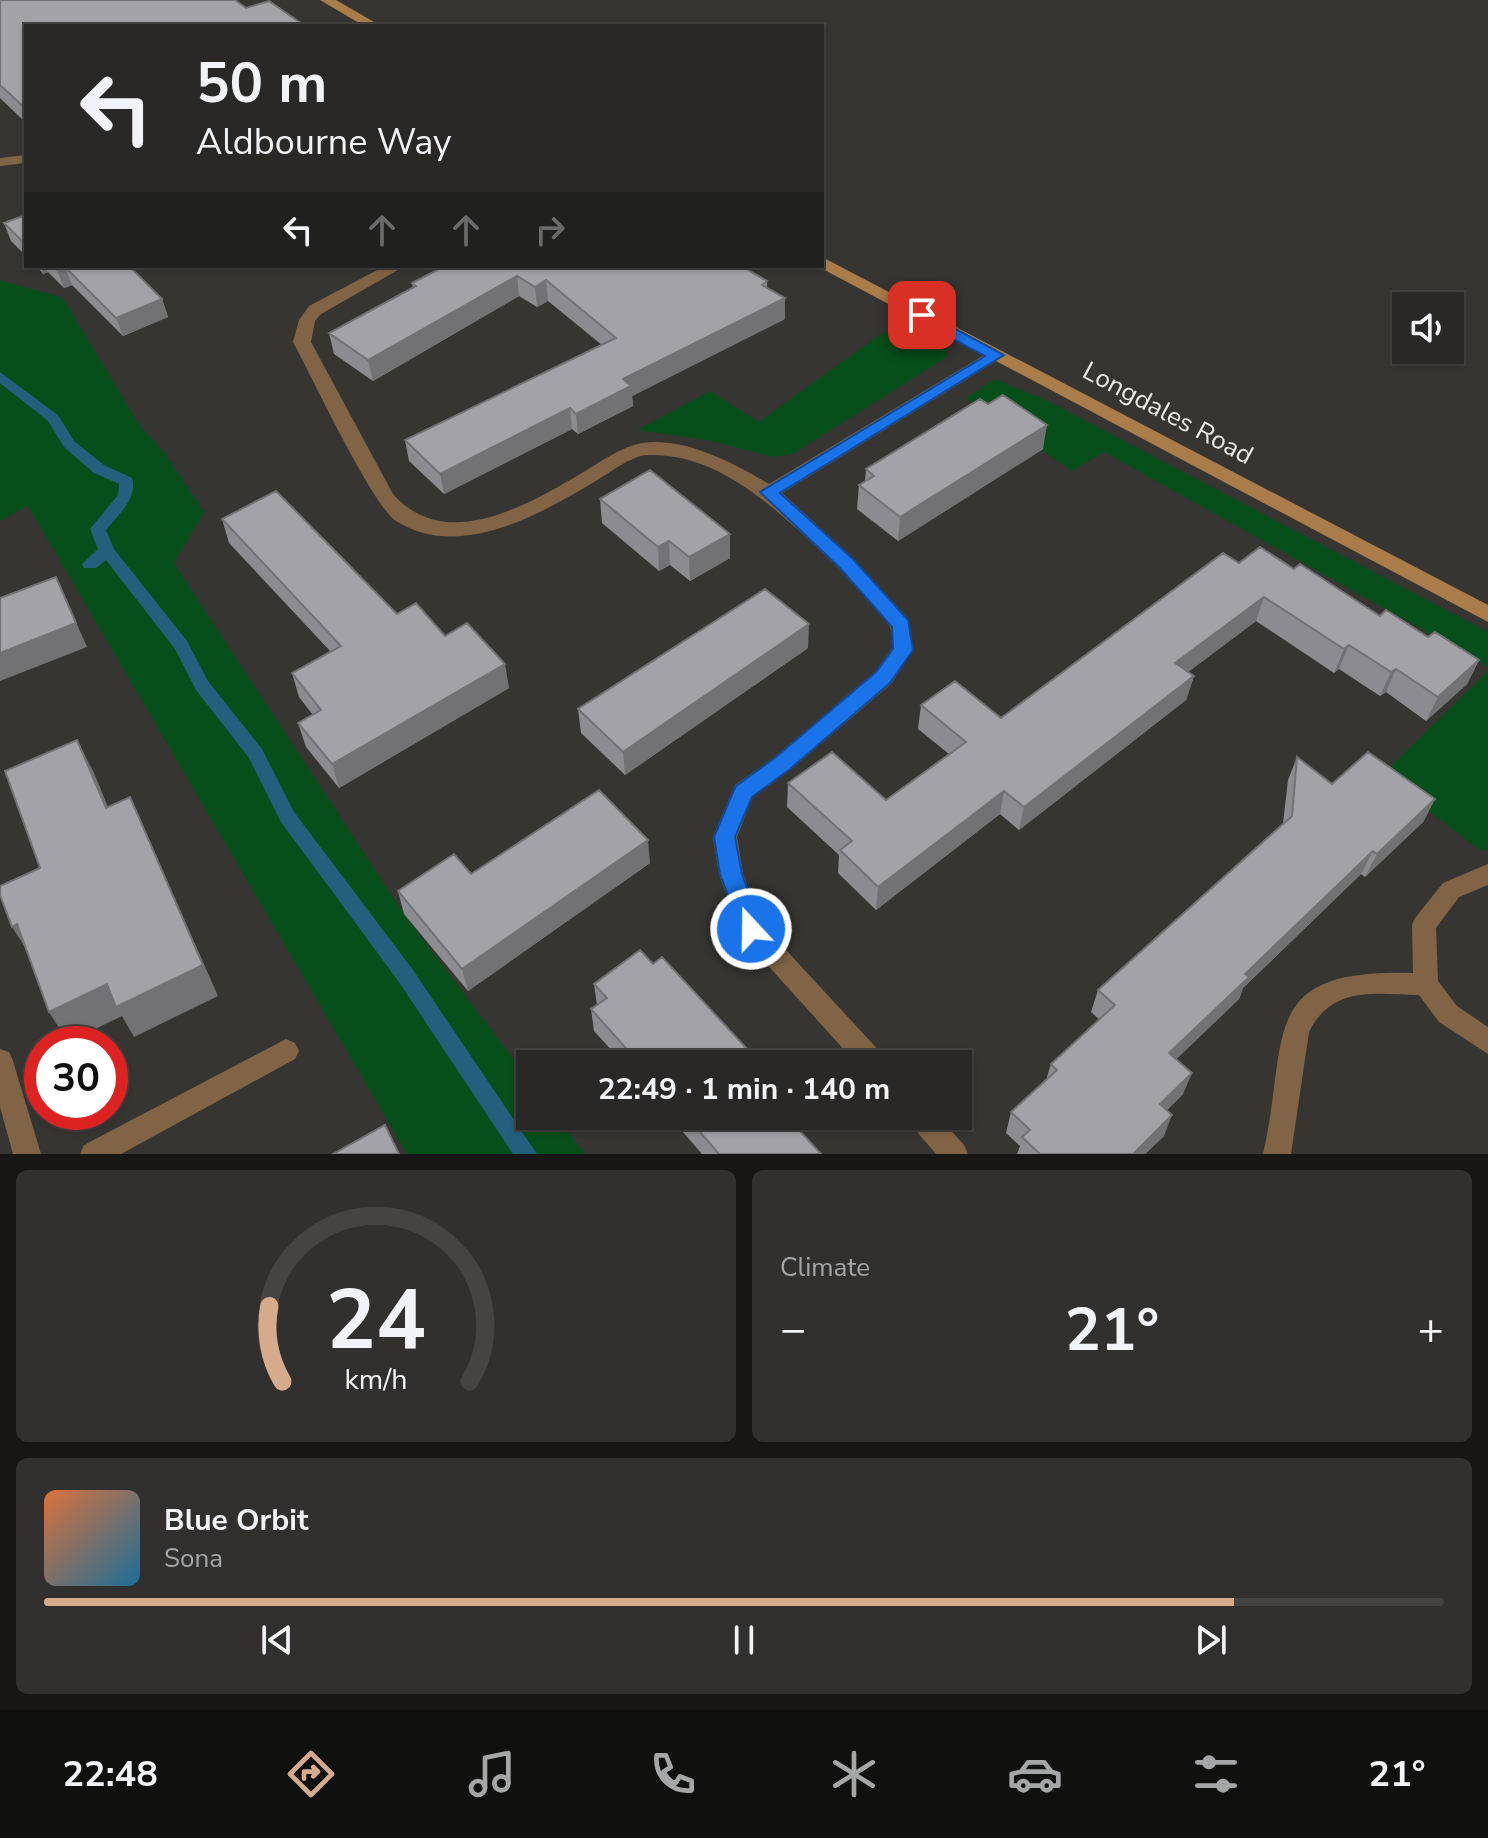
<!DOCTYPE html>
<html lang="en">
<head>
<meta charset="utf-8">
<style>
  :root { --surface:#292826; --page:#31302e; --text:#f1f3f6; --muted:#a5a6a7; --line:#454443; --accent:#d6ab8b }
  body { margin:0; font-family:"Nunito Sans",sans-serif; background:var(--page); color:var(--text); height:100vh; display:flex; flex-direction:column; font-size:30px; white-space:nowrap }
  * { box-sizing:border-box; margin:0 }
  p { font-size:26px; color:var(--muted) }
  .icon { flex:none; width:44px; height:44px; fill:none; stroke:currentColor; stroke-width:2; stroke-linecap:round; stroke-linejoin:round }
  .map { position:relative; height:1154px; overflow:hidden }
  .drawer { display:flex; flex-direction:column; gap:16px; padding:16px; background:#171615; flex:1 }
  .drawer>* { flex:none }
  .banner { position:absolute; left:24px; top:24px; width:800px; height:244px; border-radius:0px; box-shadow:0 2px 6px #0004,0 0 0 2px var(--line); background:#292826; color:var(--text); overflow:hidden }
  .controls { position:absolute; left:1392px; top:292px; display:grid; gap:16px }
  .controls a { display:grid; place-items:center; width:72px; height:72px; border-radius:0px; background:var(--surface); box-shadow:0 2px 6px #0004,0 0 0 2px var(--line); font-size:40px }
  .speed { position:absolute; left:24px; top:1026px; display:flex; gap:16px; font-size:40px; font-weight:700; text-align:center }
  .speed>* { display:grid; place-content:center; width:104px; height:104px; border-radius:50%; background:var(--surface); box-shadow:0 2px 6px #0004,0 0 0 2px var(--line); line-height:1 }
  .speed .limit { border:12px solid #d22; background:#fff; color:#111 }
  .pin { position:absolute; display:grid; place-items:center; width:68px; height:68px; color:#fff; margin:-34px; border-radius:16px; box-shadow:0 4px 12px #0006 }
  .me { position:absolute; width:88px; margin:-44px; rotate:339deg; stroke-linejoin:round; filter:drop-shadow(0 0 6px #0008) }
  .turn { display:flex; align-items:center; gap:28px; height:168px; padding:0 40px; font-size:36px }
  .turn .icon { width:104px; height:104px; stroke-width:2.5 }
  .turn b { display:block; font-size:56px; line-height:68px }
  .lanes { display:flex; align-items:center; height:76px; padding:0 40px; background:#0003; justify-content:center; gap:40px; direction:ltr }
  .lanes .off { opacity:.35 }
  .big { font-size:60px; font-weight:700; line-height:1.1 }
  .drawer .card { flex:1; display:flex; flex-direction:column; justify-content:center; gap:12px; min-width:0; padding:0 28px; border-radius:12px; background:var(--page) }
  .drawer .dial { align-items:center; gap:0 }
  .dial svg { height:208px; overflow:visible; fill:none; stroke:var(--line); stroke-width:7; stroke-linecap:round; text-anchor:middle }
  .dial text { fill:var(--text); stroke:none }
  .song { display:flex; align-items:center; gap:24px }
  .cover { width:96px; height:96px; border-radius:12px; background:linear-gradient(135deg,hsl(20 70% 55%),hsl(200 70% 35%)) }
  .played { height:8px; border-radius:4px; background:linear-gradient(90deg,var(--accent) 85%,var(--line) 85%) }
  .keys { display:flex; justify-content:space-around; direction:ltr }
  .heat { display:flex; justify-content:space-between; align-items:center; font-size:44px; direction:ltr }
  .drawer .tiles { flex:1; display:grid; gap:16px; grid-template-columns:1fr 1fr }
  .card:last-child { grid-column:span 2 }
  .trip { position:absolute; left:516px; top:1050px; width:456px; height:80px; border-radius:0px; background:var(--surface); box-shadow:0 2px 6px #0004,0 0 0 2px var(--line); font-weight:700; line-height:80px; text-align:center }
  .tabs { display:flex; height:128px; justify-content:space-around; align-items:center; background:#10100f; color:var(--muted) }
  .tabs .icon { width:56px; height:56px }
  .tabs .active { color:var(--accent) }
  .tabs b { font-size:36px; color:var(--text) }
  .map>svg:first-child { display:block }
</style>
</head>
<body>
<div class="map">
<svg width="1488" height="1154" viewBox="0 0 1488 1154">
  <rect width="100%" height="100%" fill="#373532"/>
  <path fill="#064f1a" d="M0,280L63,298L140,426L164,452L204,512L174,563L404,914L530,1081V1116H556L585,1154H407L28,506L0,521Z
    M901,324L945,348L947,357L793,454L773,457L707,440L637,430L710,391L759,422L881,334Z
    M995,379L1050,402L1488,632V666L1104,452L1072,471L966,398Z
    M1488,671V850H1480L1382,775Z"/>
  <g fill="none" stroke-linecap="round" stroke-linejoin="round">
    <path fill="#245f7d" fill-rule="evenodd" d="M0,372L58,415L74,441L104,465L132,478C138,498 118,515 106,530L114,549L187,641L208,681L262,749L294,812L413,970L537,1154H513L399,982L281,822L249,758L196,690L175,649L106,560L96,568H84L82,564L98,549L90,529L118,495L119,484L94,473L64,447L48,421L0,383Z"/>
    <path fill="#806445" fill-rule="evenodd" d="M26,155V163L0,166V158Z
      M385,266H405L321,314L315,321L311,342L393,494C446,554 527,505 582,473C600,462 621,447 642,443C685,437 733,463 769,484L991,351H1003L1006,355L782,493L854,559L908,620L913,650L891,684L791,769L752,798L737,837L743,874L761,923L883,1055L887,1064H857L742,937L719,874L713,837L735,785L775,757L875,672L892,649C892,641 893,631 889,625C875,601 840,569 819,549C772,506 718,453 648,455C630,456 610,473 594,482C539,515 459,561 396,521C372,505 311,375 293,342L299,320L309,306Z
      M1488,864V885L1459,897L1436,928L1438,981L1457,1006L1488,1027V1054L1439,1022L1419,995C1375,994 1332,985 1309,1032L1291,1154H1263C1290,1037 1255,968 1413,973L1412,925L1415,918L1443,883Z
      M286,1039L295,1043L299,1051L295,1059L121,1154H80L84,1145Z
      M0,1049L9,1052L13,1061L41,1154H13L0,1107Z
      M907,1116H938L964,1145L968,1154H936L911,1125Z"/>
    <path fill="#a97c4a" fill-rule="evenodd" d="M320,0H336L381,26H364Z
      M822,257L1488,605V622L817,266H822Z"/>
  </g>
  <path fill="#8c8c90" d="M0,0L246,8L26,26V123L0,98Z
    M26,215V256L11,241L4,223Z
    M36,266H129L162,299L168,317L123,336L72,285L64,288L48,272L43,274Z
    M445,266L767,281V288L785,298V319L632,396L633,406L578,434L572,429L444,494L409,461L405,440L602,345L548,301L537,307L519,296L373,381L334,354L329,333L413,288L412,283Z
    M1043,449L898,541L857,509L859,485L865,481L866,469Z
    M600,499L730,558L690,581L670,565L659,571L602,523Z
    M222,519L397,614L445,636L509,688L339,788L306,747L298,723L313,715L299,697L292,673L331,652L229,543Z
    M1239,563L1294,569L1380,616L1479,660L1467,684L1426,721L1386,692L1380,696L1339,669L1334,673L1256,621L1188,672L1194,676L1186,700L1019,830L1000,814L876,910L838,873L839,855L787,807L788,783L886,800L949,754L918,729L921,705L1001,718Z
    M808,648L625,775L581,733L578,709Z
    M1297,757L1332,784L1435,799L1423,822L1365,877L1361,874L1243,988L1239,999L1176,1059L1183,1094L1167,1110L1164,1136L1145,1154H1017L1020,1146L1006,1133L1011,1112L1046,1080L1051,1064L1100,1020L1091,1012L1098,990L1283,823L1288,780Z
    M650,863L468,991L404,914L398,891L471,874Z
    M653,964L761,1064H624L594,1031L591,1009L597,1005L594,984Z
    M669,1116H791L789,1119L821,1154H702Z"/>
  <path fill="#727275" d="M40,266H45L48,272L43,274Z
    M65,267L72,285L64,288L57,270Z
    M517,276L519,296L373,381L368,360Z
    M546,280L548,301L537,307L535,287Z
    M785,298V319L632,396L633,406L578,434L576,414L623,379Z
    M162,299L168,317L123,336L116,318Z
    M570,408L572,429L444,494L440,474Z
    M1047,425L1043,449L898,541L900,517Z
    M730,534V558L690,581L689,557Z
    M669,541L670,565L659,571L658,547Z
    M56,577L87,647L0,681V653Z
    M1264,597L1256,621L1168,687L1175,663Z
    M809,624L808,648L625,775L623,752Z
    M1349,645L1339,669L1334,673L1344,649Z
    M1479,660L1467,684L1426,721L1438,697Z
    M505,664L509,688L339,788L332,764Z
    M1396,669L1386,692L1380,696L1391,672Z
    M1194,676L1186,700L1019,830L1024,807Z
    M77,740L94,773L122,841L106,808Z
    M1004,791L1000,814L876,910L878,887Z
    M130,797L218,996L134,1037L122,1016L68,1042L49,1012L107,984Z
    M1435,799L1423,822L1365,877L1377,854Z
    M648,840L650,863L468,991L462,969Z
    M1373,851L1361,874L1243,988L1239,999L1161,1074L1169,1053L1245,974Z
    M17,924L32,958L12,927Z
    M1192,1073L1183,1094L1152,1125L1160,1104Z
    M1172,1115L1164,1136L1145,1154H1133Z"/>
  <path fill="#a3a3a7" stroke="#727275" stroke-width="2" d="M0,0H235L246,8L269,1L305,26H26V109L0,85Z
    M26,215V245L4,223Z
    M53,266H129L162,299L116,318L65,267L57,270Z
    M445,266H741L767,281L762,285L785,298L623,379L631,386L576,414L570,408L440,474L405,440L616,338L546,280L535,287L517,276L368,360L329,333L416,286L412,283Z
    M1003,395L1047,425L900,517L859,485L874,476L866,469L980,399L988,404Z
    M650,470L730,534L689,557L669,541L658,547L600,499Z
    M276,491L397,614L416,603L445,636L467,623L505,664L332,764L298,723L321,710L292,673L341,646L222,519Z
    M1260,547L1294,569L1300,564L1380,616L1386,610L1428,637L1435,632L1479,660L1438,697L1396,669L1391,672L1349,645L1344,649L1264,597L1175,663L1194,676L1024,807L1004,791L878,887L840,850L852,841L788,783L832,752L886,800L966,742L921,705L955,681L1001,718L1223,553L1239,563Z
    M56,577L76,623L0,653V598Z
    M765,589L809,624L623,752L578,709Z
    M77,740L106,808L130,797L203,965L116,1007L107,984L49,1012L17,924L12,927L0,895V886L40,868L5,771Z
    M1368,752L1435,799L1377,854L1373,851L1245,974L1249,977L1169,1053L1192,1073L1160,1104L1172,1115L1133,1154H1040L1022,1137L1030,1130L1011,1112L1057,1070L1051,1064L1115,1005L1098,990L1292,816L1297,757L1332,784Z
    M599,790L648,840L462,969L398,891L454,854L471,874Z
    M640,950L653,964L662,957L761,1064H640L591,1009L607,998L594,984Z
    M686,1116H786L821,1154H719Z
    M385,1125L399,1154H333Z"/>
  <path fill="#1a73e8" stroke="#114b97" stroke-width="2" d="M922,311L1004,355L780,493L853,559L908,620L913,650L890,683L790,769L752,797L735,837L742,874L762,929L759,935L751,938L743,935L720,874L714,837L733,792L736,786L776,757L876,672L893,649L892,627L840,568L760,492L985,356L916,319L914,315Z"/>
  <g text-anchor="middle" dominant-baseline="central" stroke-width="8" stroke-linejoin="round" paint-order="stroke">
    <g font-size="26" fill="#edecea" stroke="#373532">
      <text transform="translate(1168 413) rotate(28)">Longdales Road</text>
    </g>
  </g>
</svg>
<div class="controls">
<a><svg class="icon" aria-label="sound" viewBox="0 0 24 24"><path d="M4 9h4l5-4v14l-5-4H4zM17 9q2 3 0 6"/></svg></a>
</div>
<div class="speed"><div class="limit">30</div></div>
<div class="pin" style="left:922px;top:315px;background:#d93025"><svg class="icon" aria-label="arrive" viewBox="0 0 24 24"><path d="M6 21V4h12l-3 4 3 4H6"/></svg></div>
<svg class="me" style="left:751px;top:929px" viewBox="-20 -20 40 40"><circle r="17" fill="#1a73e8" stroke="#fff" stroke-width="3"/><path d="M0-11L8 9 0 5-8 9z" fill="#fff"/></svg>
<div class="trip">22:49 · 1 min · 140 m</div>
<div class="banner">
<div class="turn"><svg class="icon" aria-label="left" viewBox="0 0 24 24"><path d="M17 20v-9H6M10 6l-5 5 5 5"/></svg><div><b>50 m</b>Aldbourne Way</div></div>
<div class="lanes"><svg class="icon" aria-label="left" viewBox="0 0 24 24"><path d="M17 20v-9H6M10 6l-5 5 5 5"/></svg><svg class="icon off" aria-label="ahead" viewBox="0 0 24 24"><path d="M12 20V5M6 11l6-6 6 6"/></svg><svg class="icon off" aria-label="ahead" viewBox="0 0 24 24"><path d="M12 20V5M6 11l6-6 6 6"/></svg><svg class="icon off" aria-label="right" viewBox="0 0 24 24"><path d="M7 20v-9h11M14 6l5 5-5 5"/></svg></div>
</div>
</div>
<section class="drawer">
<div class="tiles">
<div class="card dial"><svg viewBox="0 0 100 80">
<path d="M14 69A42 42 0 1 1 86 69"/>
<path d="M14 69A42 42 0 0 1 9 40" stroke="#d6ab8b"/>
<text x="50" y="56" font-size="32" font-weight="700">24</text>
<text x="50" y="72" font-size="11">km/h</text>
</svg></div>
<div class="card"><p>Climate</p>
<div class="heat"><a>−</a><b class="big">21°</b><a>+</a></div>
</div>
<div class="card">
<div class="song"><i class="cover"></i><div><b>Blue Orbit</b><p>Sona</p></div></div>
<div class="played"></div>
<div class="keys"><svg class="icon" aria-label="previous" viewBox="0 0 24 24"><path d="M18 5L8 12l10 7zM5 5v14"/></svg><svg class="icon" aria-label="pause" viewBox="0 0 24 24"><path d="M8 5v14M16 5v14"/></svg><svg class="icon" aria-label="next" viewBox="0 0 24 24"><path d="M6 5l10 7-10 7zM19 5v14"/></svg></div>
</div>
</div>
</section>
<nav class="tabs">
<b>22:48</b>
<svg class="icon active" aria-label="directions" viewBox="0 0 24 24"><path d="M12 3l9 9-9 9-9-9zM9 14v-3h6M13 9l2 2-2 2"/></svg>
<svg class="icon" aria-label="music" viewBox="0 0 24 24"><path d="M9 18V5l10-2v13"/><circle cx="6" cy="18" r="3"/><circle cx="16" cy="16" r="3"/></svg>
<svg class="icon" aria-label="phone" viewBox="0 0 24 24"><path d="M5 4h4l2 5-3 2q2 4 5 5l2-3 5 2v4C11 20 4 13 5 4z"/></svg>
<svg class="icon" aria-label="climate" viewBox="0 0 24 24"><path d="M12 3v18M4 7l16 10M4 17L20 7"/></svg>
<svg class="icon" aria-label="car" viewBox="0 0 24 24"><path d="M5 17H2v-5l4-1 3-4h7l3 4 3 1v5h-3M9 17h6M6 11h13"/><circle cx="7" cy="17" r="2"/><circle cx="17" cy="17" r="2"/></svg>
<svg class="icon" aria-label="filters" viewBox="0 0 24 24"><path d="M4 7h16M4 17h16"/><circle cx="9" cy="7" r="2"/><circle cx="15" cy="17" r="2"/></svg>
<b>21°</b>
</nav>
</body>
</html>
